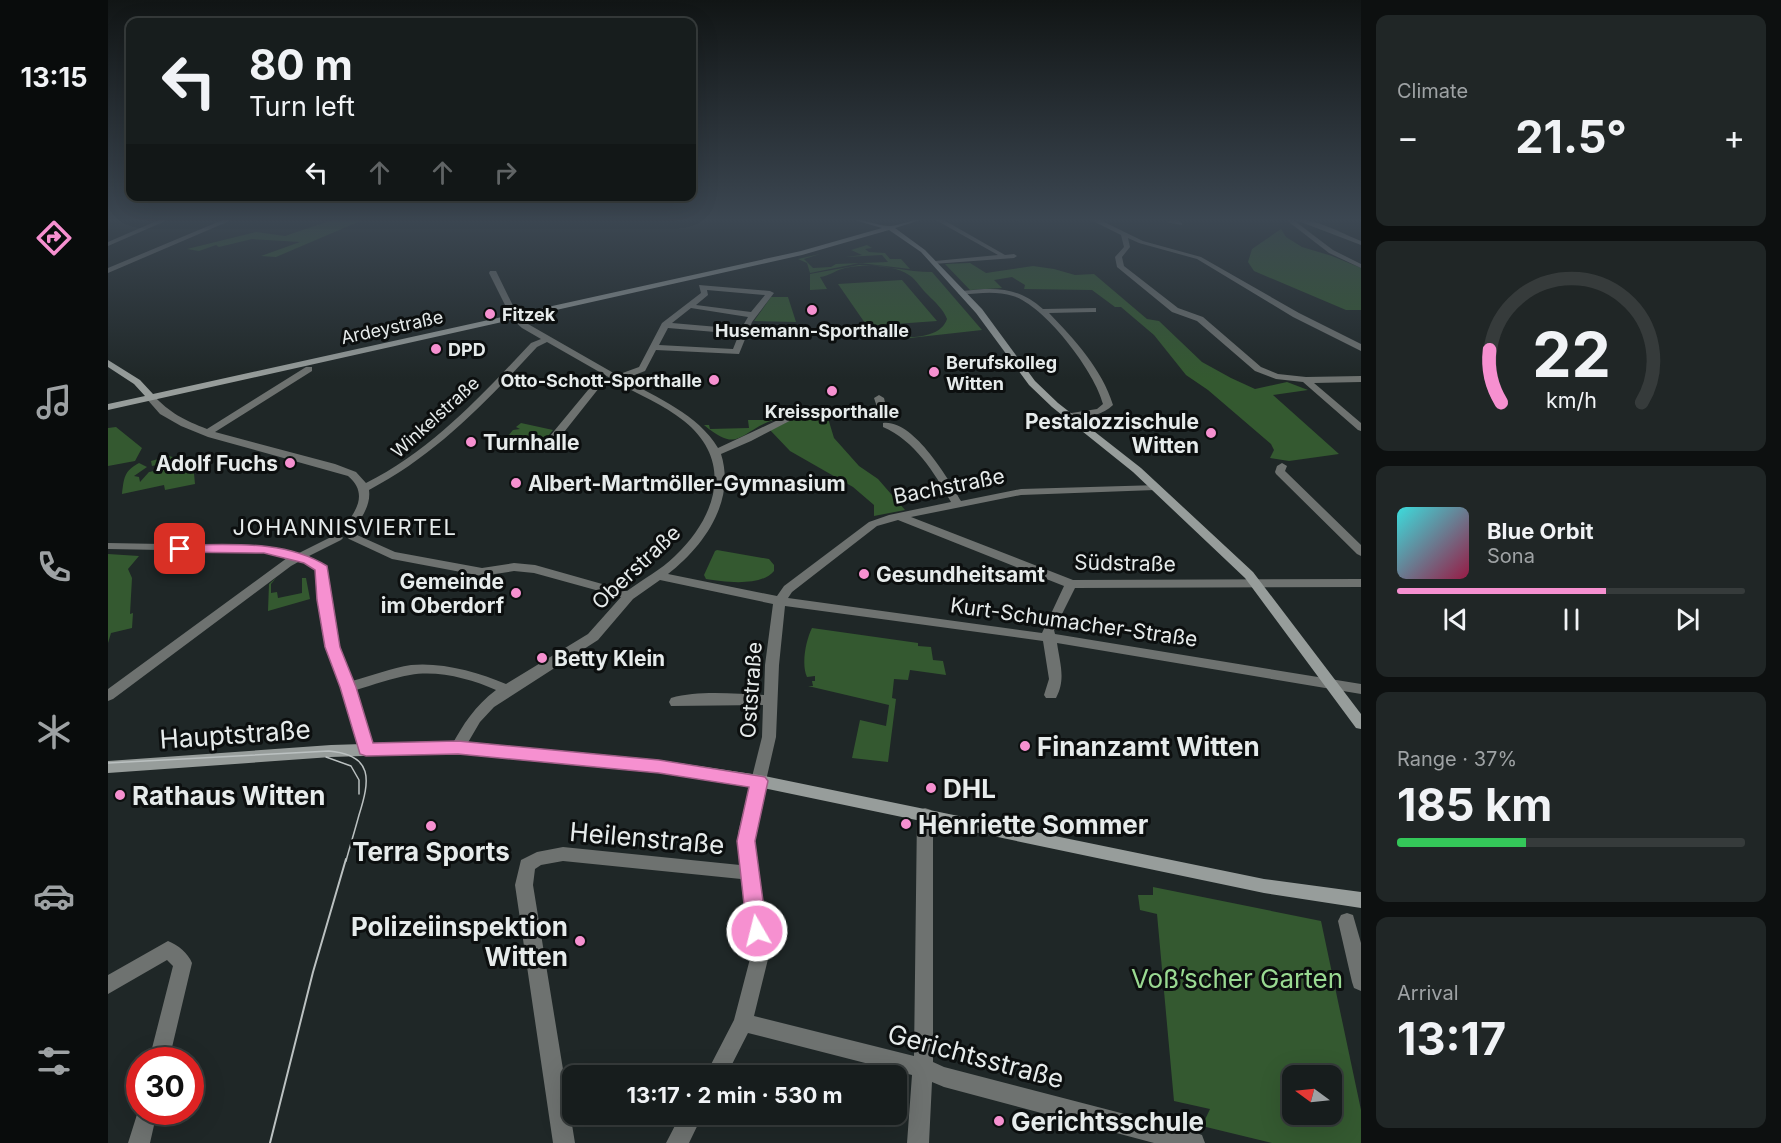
<!DOCTYPE html>
<html lang="en">
<head>
<meta charset="utf-8">
<style>
  :root { --surface:#171d1d; --page:#202626; --text:#f1f3f6; --muted:#9ea2a4; --line:#363b3b; --accent:#f690d0 }
  body { margin:0; font-family:Inter,sans-serif; background:var(--page); color:var(--text); height:100vh; display:flex; flex-direction:column; font-size:22px; white-space:nowrap }
  * { box-sizing:border-box; margin:0 }
  p { font-size:20px; color:var(--muted) }
  .icon { flex:none; width:33px; height:33px; fill:none; stroke:currentColor; stroke-width:2; stroke-linecap:round; stroke-linejoin:round }
  .map { position:relative; flex:1; overflow:hidden }
  .panel { display:flex; flex-direction:column; gap:15px; padding:15px; background:#0d1010; width:420px }
  .panel>* { flex:none }
  .banner { position:absolute; left:18px; top:18px; width:570px; height:183px; border-radius:12px; box-shadow:0 6px 24px #0002,0 0 0 2px var(--line); background:#171d1d; color:var(--text); overflow:hidden }
  .needle { width:39px; rotate:285deg }
  .tools { position:absolute; left:1174px; top:1065px; display:grid; gap:12px }
  .tools a { display:grid; place-items:center; width:60px; height:60px; border-radius:12px; background:var(--surface); box-shadow:0 6px 24px #0002,0 0 0 2px var(--line); font-size:30px }
  .speed { position:absolute; left:18px; top:1047px; display:flex; gap:12px; font-size:30px; font-weight:700; text-align:center }
  .speed>* { display:grid; place-content:center; width:78px; height:78px; border-radius:50%; background:var(--surface); box-shadow:0 6px 24px #0002,0 0 0 2px var(--line); line-height:1 }
  .speed .limit { border:9px solid #d22; background:#fff; color:#111 }
  .pin { position:absolute; display:grid; place-items:center; width:51px; height:51px; color:#fff; margin:-26px; border-radius:12px; box-shadow:0 3px 9px #0006 }
  .me { position:absolute; width:66px; margin:-33px; rotate:352deg; stroke-linejoin:round; filter:drop-shadow(0 0 4px #0008) }
  .turn { display:flex; align-items:center; gap:21px; height:126px; padding:0 24px; font-size:27px }
  .turn .icon { width:78px; height:78px; stroke-width:2.5 }
  .turn b { display:block; font-size:42px; line-height:51px }
  .lanes { display:flex; align-items:center; height:57px; padding:0 24px; background:#0003; justify-content:center; gap:30px; direction:ltr }
  .lanes .off { opacity:.35 }
  .big { font-size:45px; font-weight:700; line-height:1.1 }
  .panel .card { flex:1; display:flex; flex-direction:column; justify-content:center; gap:9px; min-width:0; padding:0 21px; border-radius:12px; background:var(--page) }
  .panel .dial { align-items:center; gap:0 }
  .dial svg { height:156px; overflow:visible; fill:none; stroke:var(--line); stroke-width:7; stroke-linecap:round; text-anchor:middle }
  .dial text { fill:var(--text); stroke:none }
  .song { display:flex; align-items:center; gap:18px }
  .cover { width:72px; height:72px; border-radius:9px; background:linear-gradient(135deg,hsl(180 70% 55%),hsl(340 70% 35%)) }
  .played { height:6px; border-radius:3px; background:linear-gradient(90deg,var(--accent) 60%,var(--line) 60%) }
  .keys { display:flex; justify-content:space-around; direction:ltr }
  .heat { display:flex; justify-content:space-between; align-items:center; font-size:33px; direction:ltr }
  .charge { height:9px; border-radius:4px; background:linear-gradient(90deg,#34c759 37%,var(--line) 0) }
  .trip { position:absolute; left:454px; top:1065px; width:345px; height:60px; border-radius:12px; background:var(--surface); box-shadow:0 6px 24px #0002,0 0 0 2px var(--line); font-weight:700; line-height:60px; text-align:center }
  main { display:flex; flex:1; min-height:0 }
  .tabs { display:flex; flex-direction:column; width:108px; justify-content:space-around; align-items:center; background:#090c0c; color:var(--muted) }
  .tabs .icon { width:42px; height:42px }
  .tabs .current { color:var(--accent) }
  .tabs b { font-size:27px; color:var(--text) }
  .map>svg:first-child { display:block }
</style>
</head>
<body>
<main>
<nav class="tabs">
<b>13:15</b>
<svg class="icon current" aria-label="directions" viewBox="0 0 24 24"><path d="M12 3l9 9-9 9-9-9zM9 14v-3h6M13 9l2 2-2 2"/></svg>
<svg class="icon" aria-label="music" viewBox="0 0 24 24"><path d="M9 18V5l10-2v13"/><circle cx="6" cy="18" r="3"/><circle cx="16" cy="16" r="3"/></svg>
<svg class="icon" aria-label="phone" viewBox="0 0 24 24"><path d="M5 4h4l2 5-3 2q2 4 5 5l2-3 5 2v4C11 20 4 13 5 4z"/></svg>
<svg class="icon" aria-label="climate" viewBox="0 0 24 24"><path d="M12 3v18M4 7l16 10M4 17L20 7"/></svg>
<svg class="icon" aria-label="car" viewBox="0 0 24 24"><path d="M5 17H2v-5l4-1 3-4h7l3 4 3 1v5h-3M9 17h6M6 11h13"/><circle cx="7" cy="17" r="2"/><circle cx="17" cy="17" r="2"/></svg>
<svg class="icon" aria-label="filters" viewBox="0 0 24 24"><path d="M4 7h16M4 17h16"/><circle cx="9" cy="7" r="2"/><circle cx="15" cy="17" r="2"/></svg>
</nav>
<div class="map">
<svg width="1253" height="1143" viewBox="0 0 1253 1143">
  <rect width="100%" height="100%" fill="#1f2727"/>
  <path fill="#345930" fill-rule="evenodd" d="M227,219H257L168,257L153,256L192,242L144,239L111,247L108,245L91,251L79,249L148,232L177,236Z
    M1173,229L1178,237L1194,247L1224,256L1253,268V310H1238L1146,271L1140,262L1144,249Z
    M759,245L764,248L757,249L761,252L777,253L782,259H793L802,269L752,263L702,273L699,263L690,259L712,254L696,259L705,268L723,267L728,264L780,262L774,255L737,257L754,255L743,250Z
    M862,263L878,273L925,266L946,269L967,275L986,274L1039,319L1051,321L1094,362L1123,378L1147,389L1179,382L1200,390L1165,395L1231,454L1181,461L1162,458L1166,450L1163,444L1100,390L1078,375L1046,335L1013,307H1007L984,290L916,289L917,285L904,277L886,280L894,288L862,290L837,264Z
    M751,265C776,265 799,272 824,272L874,330L802,338L752,334L749,328C756,328 761,332 768,333C786,338 831,343 839,319C836,310 826,301 820,295C813,289 809,280 801,275C784,264 756,264 737,268C728,270 721,276 712,277L719,289L702,290V274Z
    M794,280L829,321L759,326L730,284Z
    M663,297H680L688,322L646,321Z
    M719,415L726,438L751,466L770,479L797,510L766,516V505L745,487L682,451L662,430L691,416Z
    M640,420H665C630,433 631,454 596,425H601L602,429L641,428Z
    M413,423L445,430L435,442L400,436L405,430L412,429L408,427Z
    M8,427L34,448L27,461L0,466V428Z
    M61,456L85,463L87,484L57,490L56,485L14,494C16,478 16,471 31,463L39,467L26,476L31,477L32,482L41,472L69,466L68,461L44,466L43,461Z
    M609,550L661,559L666,565V571C653,587 616,582 598,579L596,575L607,551Z
    M0,554L31,556L20,569L24,578L22,614L25,613L24,628L3,633L0,643Z
    M168,578L163,584V593L169,592L170,598L194,593V578H198L202,599L160,611L161,584Z
    M704,628L810,643V646L823,647L825,660L835,661L838,675L802,670L800,680L786,679L784,698L788,699L780,762L744,758L752,720L778,726L781,705L700,686H705L704,681H707V676L699,677C693,664 698,640 704,628Z
    M1045,887L1213,921L1253,1110V1143H1164L1094,1126L1102,1109L1066,1101L1049,914L1032,910L1030,895H1045ZM1185,1076H1224V1114H1185Z"/>
  <g fill="none" stroke-linecap="round" stroke-linejoin="round">
    <path fill="#6e7270" fill-rule="evenodd" d="M53,219H62L0,246V242Z
      M117,219H126L0,273V268Z
      M826,219H834L897,255L906,254L909,256L906,258L825,264V262L827,261L890,255Z
      M981,219H990L1035,241L1093,257L1191,313L1253,344V351L1185,317L1089,259L1031,243L1020,238L1022,247L1014,257L1016,266L1070,308L1095,317L1153,367L1170,374L1198,377L1253,376V382L1206,383L1253,423V431L1250,430L1195,382L1168,379L1147,371L1089,321L1064,312L1009,267L1007,257L1016,247L1013,235Z
      M1069,219L1074,223V225L1058,222Z
      M1177,219H1184L1225,250L1253,264V268L1221,253Z
      M1185,219C1209,219 1231,232 1253,241V245Z
      M382,271H388L410,316L420,324L509,375L531,367L554,323L593,293L591,285L662,291L666,293L644,322L631,354L548,350L537,371L516,379C549,398 590,414 610,448L687,412L690,411L695,414L643,441L613,454C628,501 596,546 560,574L669,596L676,586L761,522L781,515L843,502C826,472 807,441 775,427V423C805,419 840,478 853,501L913,489L1051,485L1052,487L1047,490L913,495L803,517L965,580L1253,579V587L967,588L946,630L947,634L1253,684V694L949,643C952,664 958,679 948,698H938L936,695L941,679L935,641L677,606L671,665L668,737L646,833L649,873L661,955L646,1016L806,1056L809,814L811,810L817,808L823,810L825,814V1062L836,1067L1086,1132L1094,1135L1097,1143H1046L836,1087L824,1082L821,1143H799L804,1075L640,1033L618,1076H597L626,1020L643,955L633,879L455,861L433,865L427,869L425,885L467,1143H445L407,885L413,860L429,852L455,847L632,865L630,833L654,737L655,705L563,706L561,702L563,698C592,690 626,694 656,695L657,665L665,604L552,580L525,599L490,640L386,707L372,722L355,751L350,753L345,751L343,747C355,724 367,706 388,690C363,679 330,670 302,675C284,678 265,685 248,690L265,750L263,754L258,756L253,754L251,750L233,687L217,647L210,600L208,570L192,561L183,566L5,699L0,701V689L179,558L156,552L0,549V543L156,546L189,554L225,536H233L235,538L233,540L201,556L220,569L222,600L231,647L244,681C263,676 284,668 303,665C334,662 370,672 398,684L480,634L513,597L426,573L406,571L374,576L284,559L241,539L239,537L241,535H249L287,552L374,568L406,563L427,565L519,591C535,579 553,570 567,556C609,516 626,461 576,421C556,405 530,394 508,382L491,388L445,446H437V442L485,384L502,378L439,342L429,347C378,402 328,455 261,490C263,505 254,517 246,529L242,530L236,527C249,510 260,493 240,476L100,437L73,426L52,414L37,397L39,395H45C62,413 76,420 99,429L198,367H204V371L107,432L227,464L248,472L258,483C324,450 373,396 423,343L433,339L414,328L404,319L381,273ZM599,290L657,295L643,312L588,305L600,295ZM583,308L640,317L633,329L564,323ZM560,328L631,334L625,349L551,345ZM790,520L956,586L934,633L680,598L684,592L769,526Z
      M876,289C900,288 917,293 935,309L988,308V312H985L941,313C966,339 994,369 1005,405C994,416 972,420 957,418V414L989,409L995,404C987,372 937,306 905,296C889,291 871,293 854,295L850,293L854,291Z
      M771,395L776,398L779,411L777,413H771L766,398Z
      M1174,463L1179,466L1177,471L1253,545V556L1249,554L1168,474L1167,472L1169,466Z
      M1239,913L1245,915L1253,943V991L1246,988L1244,982L1230,921L1233,915Z
      M60,941C70,945 80,953 84,963L61,1060H41L65,966L59,960L0,994V975Z
      M32,1105V1112H49L42,1143H20Z
      M573,1114H595L581,1143H558Z"/>
    <path fill="#979d9b" fill-rule="evenodd" d="M743,219C756,219 770,226 782,226C794,225 804,219 816,219L787,228L817,250L874,309L927,381L950,403L1033,468L1145,572L1253,714V729L1248,728L1137,578L1025,472L944,407L921,385L868,313L813,252L781,230L694,255L0,410V404L37,396L26,384L0,367V360L32,380L45,394L693,251L774,228Z
      M350,741L551,760L651,775L1156,879L1253,892V908L1156,893L651,787L551,772L350,753L223,757L0,773V761L223,745Z"/>
    <path stroke="#bbc1c1" stroke-width="1.5" d="M218,757L243,766L251,780V794
      M0,763L221,751C266,755 262,780 251,815C247,830 242,846 238,861"/>
    <path stroke="#bbc1c1" stroke-width="2" d="M162,1143L205,972L238,859"/>
  </g>
  <linearGradient id="sky" x2="0" y2="1"><stop stop-color="#111515"/><stop offset="0.58" stop-color="#3c4752"/><stop offset="1" stop-color="#3c4752" stop-opacity="0"/></linearGradient>
  <rect width="1253" height="379" fill="url(#sky)"/>
  <path fill="#f690d0" stroke="#a05e87" stroke-width="1.5" d="M72,545C121,545 176,539 219,566L232,647L248,687L265,743L350,741L551,760L657,777L660,781L647,841L659,931L657,937L649,940L642,937L639,931L629,841L641,787L551,773L350,754L258,756L252,754L232,687L217,647L209,600L207,570L196,563L156,553L68,552L66,549L68,546Z"/>
  <g fill="#f690d0" stroke="#0c0f0f" stroke-width="2">
    <circle cx="704" cy="310" r="6"/>
    <circle cx="382" cy="314" r="6"/>
    <circle cx="328" cy="349" r="6"/>
    <circle cx="826" cy="372" r="6"/>
    <circle cx="606" cy="380" r="6"/>
    <circle cx="724" cy="391" r="6"/>
    <circle cx="1103" cy="433" r="6"/>
    <circle cx="363" cy="442" r="6"/>
    <circle cx="182" cy="463" r="6"/>
    <circle cx="408" cy="483" r="6"/>
    <circle cx="756" cy="574" r="6"/>
    <circle cx="408" cy="593" r="6"/>
    <circle cx="434" cy="658" r="6"/>
    <circle cx="917" cy="746" r="6"/>
    <circle cx="823" cy="788" r="6"/>
    <circle cx="12" cy="795" r="6"/>
    <circle cx="798" cy="824" r="6"/>
    <circle cx="323" cy="826" r="6"/>
    <circle cx="472" cy="941" r="6"/>
    <circle cx="891" cy="1121" r="6"/>
  </g>
  <g text-anchor="middle" dominant-baseline="central" stroke-width="6" stroke-linejoin="round" paint-order="stroke">
    <g font-size="18" font-weight="bold" fill="#e6ebeb" stroke="#0c0f0f" text-anchor="start">
      <text x="394" y="314">Fitzek</text>
      <text x="704" y="330" text-anchor="middle">Husemann-Sporthalle</text>
      <text x="340" y="349">DPD</text>
      <text x="838" y="362">Berufskolleg<tspan x="838" dy="21">Witten</tspan></text>
      <text x="594" y="380" text-anchor="end">Otto-Schott-Sporthalle</text>
      <text x="724" y="411" text-anchor="middle">Kreissporthalle</text>
    </g>
    <g font-size="18" fill="#e6ebeb" stroke="#0c0f0f">
      <text transform="translate(284 327) rotate(-12)">Ardeystraße</text>
      <text transform="translate(327 417) rotate(-42)">Winkelstraße</text>
    </g>
    <g font-size="21" font-weight="bold" fill="#e6ebeb" stroke="#0c0f0f" text-anchor="start">
      <text x="1091" y="421" text-anchor="end">Pestalozzischule<tspan x="1091" dy="24">Witten</tspan></text>
      <text x="375" y="442">Turnhalle</text>
      <text x="170" y="463" text-anchor="end">Adolf Fuchs</text>
      <text x="420" y="483">Albert-Martmöller-Gymnasium</text>
      <text x="768" y="574">Gesundheitsamt</text>
      <text x="396" y="581" text-anchor="end">Gemeinde<tspan x="396" dy="24">im Oberdorf</tspan></text>
      <text x="446" y="658">Betty Klein</text>
    </g>
    <g font-size="21" fill="#e6ebeb" stroke="#0c0f0f">
      <text transform="translate(841 486) rotate(-11)">Bachstraße</text>
      <text transform="translate(1017 563) rotate(1)">Südstraße</text>
      <text transform="translate(528 567) rotate(-43)">Oberstraße</text>
      <text transform="translate(966 622) rotate(8)">Kurt-Schumacher-Straße</text>
      <text transform="translate(643 690) rotate(-86)">Oststraße</text>
    </g>
    <g font-size="22" letter-spacing="1.5" fill="#e6ebeb" stroke="#0c0f0f">
      <text x="237" y="527">JOHANNISVIERTEL</text>
    </g>
    <g font-size="26" fill="#e6ebeb" stroke="#0c0f0f">
      <text transform="translate(127 734) rotate(-4)">Hauptstraße</text>
      <text transform="translate(539 838) rotate(5)">Heilenstraße</text>
      <text transform="translate(868 1056) rotate(15)">Gerichtsstraße</text>
    </g>
    <g font-size="26" font-weight="bold" fill="#e6ebeb" stroke="#0c0f0f" text-anchor="start">
      <text x="929" y="746">Finanzamt Witten</text>
      <text x="835" y="788">DHL</text>
      <text x="24" y="795">Rathaus Witten</text>
      <text x="810" y="824">Henriette Sommer</text>
      <text x="323" y="851" text-anchor="middle">Terra Sports</text>
      <text x="460" y="926" text-anchor="end">Polizeiinspektion<tspan x="460" dy="30">Witten</tspan></text>
      <text x="903" y="1121">Gerichtsschule</text>
    </g>
    <g font-size="26" fill="#99d991" stroke="#0c0f0f">
      <text x="1129" y="978">Voß’scher Garten</text>
    </g>
  </g>
</svg>
<div class="tools">
<a><svg class="needle" viewBox="-14 -14 28 28"><path d="M0-13l5 13h-10z" fill="#e53935"/><path d="M0 13l5-13h-10z" fill="#9ea2a4"/></svg></a>
</div>
<div class="speed"><div class="limit">30</div></div>
<div class="pin" style="left:72px;top:549px;background:#d93025"><svg class="icon" aria-label="arrive" viewBox="0 0 24 24"><path d="M6 21V4h12l-3 4 3 4H6"/></svg></div>
<svg class="me" style="left:649px;top:931px" viewBox="-20 -20 40 40"><circle r="17" fill="#f690d0" stroke="#fff" stroke-width="3"/><path d="M0-11L8 9 0 5-8 9z" fill="#fff"/></svg>
<div class="trip">13:17 · 2 min · 530 m</div>
<div class="banner">
<div class="turn"><svg class="icon" aria-label="left" viewBox="0 0 24 24"><path d="M17 20v-9H6M10 6l-5 5 5 5"/></svg><div><b>80 m</b>Turn left</div></div>
<div class="lanes"><svg class="icon" aria-label="left" viewBox="0 0 24 24"><path d="M17 20v-9H6M10 6l-5 5 5 5"/></svg><svg class="icon off" aria-label="ahead" viewBox="0 0 24 24"><path d="M12 20V5M6 11l6-6 6 6"/></svg><svg class="icon off" aria-label="ahead" viewBox="0 0 24 24"><path d="M12 20V5M6 11l6-6 6 6"/></svg><svg class="icon off" aria-label="right" viewBox="0 0 24 24"><path d="M7 20v-9h11M14 6l5 5-5 5"/></svg></div>
</div>
</div>
<section class="panel">
<div class="card"><p>Climate</p>
<div class="heat"><a>−</a><b class="big">21.5°</b><a>+</a></div>
</div>
<div class="card dial"><svg viewBox="0 0 100 80">
<path d="M14 69A42 42 0 1 1 86 69"/>
<path d="M14 69A42 42 0 0 1 8 42" stroke="#f690d0"/>
<text x="50" y="56" font-size="32" font-weight="700">22</text>
<text x="50" y="72" font-size="11">km/h</text>
</svg></div>
<div class="card">
<div class="song"><i class="cover"></i><div><b>Blue Orbit</b><p>Sona</p></div></div>
<div class="played"></div>
<div class="keys"><svg class="icon" aria-label="previous" viewBox="0 0 24 24"><path d="M18 5L8 12l10 7zM5 5v14"/></svg><svg class="icon" aria-label="pause" viewBox="0 0 24 24"><path d="M8 5v14M16 5v14"/></svg><svg class="icon" aria-label="next" viewBox="0 0 24 24"><path d="M6 5l10 7-10 7zM19 5v14"/></svg></div>
</div>
<div class="card"><p>Range · 37%</p><b class="big">185 km</b><div class="charge"></div></div>
<div class="card"><p>Arrival</p><b class="big">13:17</b></div>
</section>
</main>
</body>
</html>
